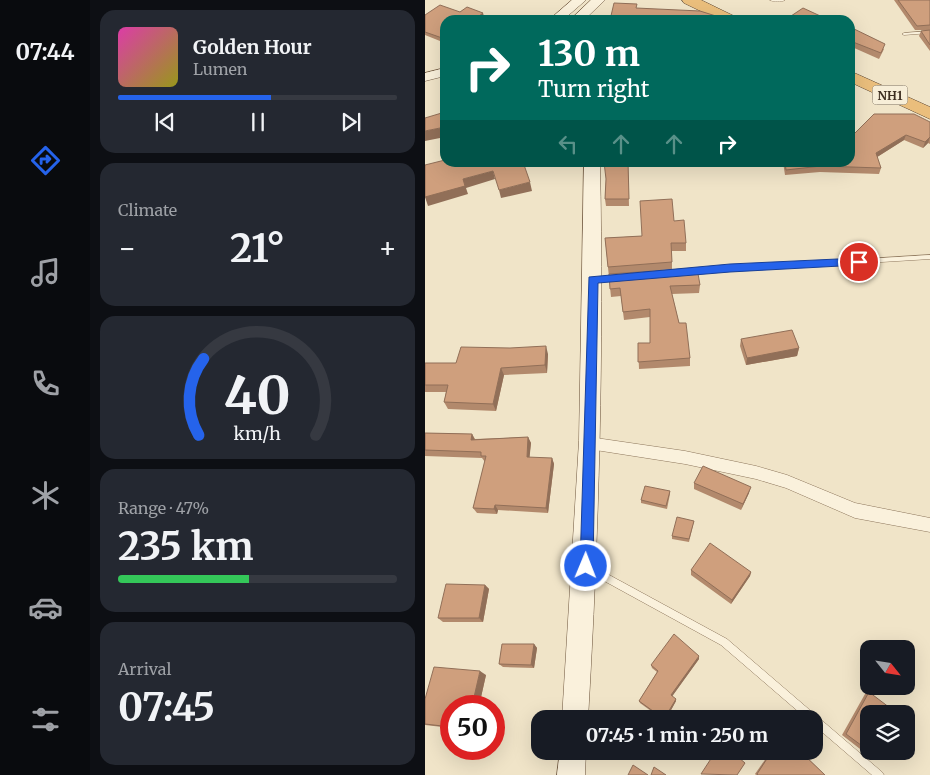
<!DOCTYPE html>
<html lang="en">
<head>
<meta charset="utf-8">
<style>
  :root { --surface:#171b24; --page:#242831; --text:#f1f3f6; --muted:#9ea1a6; --line:#363941; --accent:#2563eb }
  body { margin:0; font-family:Merriweather,serif; background:var(--page); color:var(--text); height:100vh; display:flex; flex-direction:column; font-size:19px; white-space:nowrap }
  * { box-sizing:border-box; margin:0 }
  p { font-size:16px; color:var(--muted) }
  .icon { flex:none; width:28px; height:28px; fill:none; stroke:currentColor; stroke-width:2; stroke-linecap:round; stroke-linejoin:round }
  .map { position:relative; flex:1; overflow:hidden }
  .sheet { display:flex; flex-direction:column; gap:10px; padding:10px; background:#0d0f14; width:335px }
  .sheet>* { flex:none }
  .top-card { position:absolute; left:15px; top:15px; width:415px; height:152px; border-radius:15px; box-shadow:0 5px 20px #0002; background:#00695c; color:#fff; overflow:hidden }
  .needle { width:32px; rotate:120deg }
  .fabs { position:absolute; left:435px; top:640px; display:grid; gap:10px }
  .fabs a { display:grid; place-items:center; width:55px; height:55px; border-radius:10px; background:var(--surface); box-shadow:0 5px 20px #0002; font-size:25px }
  .speed { position:absolute; left:15px; top:695px; display:flex; gap:10px; font-size:25px; font-weight:700; text-align:center }
  .speed>* { display:grid; place-content:center; width:65px; height:65px; border-radius:50%; background:var(--surface); box-shadow:0 5px 20px #0002; line-height:1 }
  .speed .limit { border:8px solid #d22; background:#fff; color:#111 }
  .pin { position:absolute; display:grid; place-items:center; width:42px; height:42px; color:#fff; margin:-21px; border:2px solid #fff; border-radius:50%; box-shadow:0 1px 5px #0007 }
  .me { position:absolute; width:55px; margin:-28px; rotate:1deg; stroke-linejoin:round; filter:drop-shadow(0 0 4px #0008) }
  .turn { display:flex; align-items:center; gap:18px; height:105px; padding:0 15px; font-size:22px }
  .turn .icon { width:65px; height:65px; stroke-width:2.5 }
  .turn b { display:block; font-size:35px; line-height:42px }
  .lanes { display:flex; align-items:center; height:48px; padding:0 15px; background:#0003; justify-content:center; gap:25px; direction:ltr }
  .lanes .off { opacity:.35 }
  .big { font-size:38px; font-weight:700; line-height:1.1 }
  .sheet .widget { flex:1; display:flex; flex-direction:column; justify-content:center; gap:8px; min-width:0; padding:0 18px; border-radius:15px; background:var(--page) }
  .sheet .dial { align-items:center; gap:0 }
  .dial svg { height:130px; overflow:visible; fill:none; stroke:var(--line); stroke-width:7; stroke-linecap:round; text-anchor:middle }
  .dial text { fill:var(--text); stroke:none }
  .song { display:flex; align-items:center; gap:15px }
  .cover { width:60px; height:60px; border-radius:8px; background:linear-gradient(135deg,hsl(320 70% 55%),hsl(60 70% 35%)) }
  .played { height:5px; border-radius:2px; background:linear-gradient(90deg,var(--accent) 55%,var(--line) 55%) }
  .keys { display:flex; justify-content:space-around; direction:ltr }
  .heat { display:flex; justify-content:space-between; align-items:center; font-size:28px; direction:ltr }
  .charge { height:8px; border-radius:4px; background:linear-gradient(90deg,#34c759 47%,var(--line) 0) }
  .trip { position:absolute; left:106px; top:710px; width:292px; height:50px; border-radius:15px; background:var(--surface); box-shadow:0 5px 20px #0002; font-weight:700; line-height:50px; text-align:center }
  main { display:flex; flex:1; min-height:0 }
  .dock { display:flex; flex-direction:column; width:90px; justify-content:space-around; align-items:center; background:#090b0e; color:var(--muted) }
  .dock .icon { width:35px; height:35px }
  .dock .active { color:var(--accent) }
  .dock b { font-size:22px; color:var(--text) }
  .map>svg:first-child { display:block }
</style>
</head>
<body>
<main>
<nav class="dock">
<b>07:44</b>
<svg class="icon active" aria-label="directions" viewBox="0 0 24 24"><path d="M12 3l9 9-9 9-9-9zM9 14v-3h6M13 9l2 2-2 2"/></svg>
<svg class="icon" aria-label="music" viewBox="0 0 24 24"><path d="M9 18V5l10-2v13"/><circle cx="6" cy="18" r="3"/><circle cx="16" cy="16" r="3"/></svg>
<svg class="icon" aria-label="phone" viewBox="0 0 24 24"><path d="M5 4h4l2 5-3 2q2 4 5 5l2-3 5 2v4C11 20 4 13 5 4z"/></svg>
<svg class="icon" aria-label="climate" viewBox="0 0 24 24"><path d="M12 3v18M4 7l16 10M4 17L20 7"/></svg>
<svg class="icon" aria-label="car" viewBox="0 0 24 24"><path d="M5 17H2v-5l4-1 3-4h7l3 4 3 1v5h-3M9 17h6M6 11h13"/><circle cx="7" cy="17" r="2"/><circle cx="17" cy="17" r="2"/></svg>
<svg class="icon" aria-label="filters" viewBox="0 0 24 24"><path d="M4 7h16M4 17h16"/><circle cx="9" cy="7" r="2"/><circle cx="15" cy="17" r="2"/></svg>
</nav>
<section class="sheet">
<div class="widget">
<div class="song"><i class="cover"></i><div><b>Golden Hour</b><p>Lumen</p></div></div>
<div class="played"></div>
<div class="keys"><svg class="icon" aria-label="previous" viewBox="0 0 24 24"><path d="M18 5L8 12l10 7zM5 5v14"/></svg><svg class="icon" aria-label="pause" viewBox="0 0 24 24"><path d="M8 5v14M16 5v14"/></svg><svg class="icon" aria-label="next" viewBox="0 0 24 24"><path d="M6 5l10 7-10 7zM19 5v14"/></svg></div>
</div>
<div class="widget"><p>Climate</p>
<div class="heat"><a>−</a><b class="big">21°</b><a>+</a></div>
</div>
<div class="widget dial"><svg viewBox="0 0 100 80">
<path d="M14 69A42 42 0 1 1 86 69"/>
<path d="M14 69A42 42 0 0 1 17 22" stroke="#2563eb"/>
<text x="50" y="56" font-size="32" font-weight="700">40</text>
<text x="50" y="72" font-size="11">km/h</text>
</svg></div>
<div class="widget"><p>Range · 47%</p><b class="big">235 km</b><div class="charge"></div></div>
<div class="widget"><p>Arrival</p><b class="big">07:45</b></div>
</section>
<div class="map">
<svg width="505" height="775" viewBox="0 0 505 775">
  <rect width="100%" height="100%" fill="#f0e4c8"/>
  <g fill="none" stroke-linecap="round" stroke-linejoin="round">
    <g stroke="#8d765c" stroke-width="1">
      <path id="service" d="M345,0H360C357,2 348,2 345,0Z
        M505,31V33L479,35L477,34L479,33Z
        M505,255V259L263,274L260,272L263,270Z
        M193,276L196,278L193,280L169,282L166,280L169,278Z
        M164,564L302,639L457,772L459,775H447L390,726V719H382L296,645L161,571L160,568L161,565Z"/>
    </g>
    <g stroke="#8d765c" stroke-width="1">
      <path id="minor" d="M164,437L260,451L331,466L362,475L430,503L505,518V532L430,518L361,488L331,479L260,464L164,449L159,448L157,443L159,438Z"/>
    </g>
    <g stroke="#6f573f" stroke-width="1">
      <path id="secondary" d="M147,0H161L138,20H124Z
        M166,0H180L159,20H145Z
        M20,68V76L0,81V73Z
        M159,162H175C179,348 174,533 163,719H137L154,441Z
        M135,751H161L160,775H132Z"/>
    </g>
    <g stroke="#5b4430" stroke-width="1">
      <path id="trunk" d="M257,0H276L311,17L314,20H294L259,3Z
        M425,71L505,107V119L425,82Z"/>
    </g>
    <use href="#service" fill="#faf1dc" fill-rule="evenodd"/>
    <use href="#minor" fill="#faf1dc" fill-rule="evenodd"/>
    <use href="#secondary" fill="#faf1dc" fill-rule="evenodd"/>
    <use href="#trunk" fill="#eabe7c" fill-rule="evenodd"/>
  </g>
  <path fill="#b2896c" d="M469,0H505V30H490Z
    M35,12L58,13L59,18L20,20V43L0,35V15Z
    M425,27L459,49L454,59L427,47L425,49Z
    M505,30V51L494,36L496,31Z
    M505,122V144L503,143L498,148L479,140L452,157L456,168L454,174L395,172L360,175L358,162H425Z
    M203,162L204,206H181L180,199L181,179Z
    M249,221L261,243V251H247V269L203,273L275,285L274,293L247,294L254,323L265,358V366L214,369L213,343H225V317L199,320L196,296L186,297L180,238L217,236Z
    M316,339L374,348L372,356L321,365L315,346Z
    M123,354L122,373L79,375L71,411L23,409L19,402L21,392H0V363H31Z
    M0,433L47,434L50,439L103,437L106,443L104,458H127L129,464L123,513L73,510L72,514L52,513L48,508L60,462L57,458L0,456Z
    M269,483L324,493L316,510L269,489Z
    M245,491V494L242,509L216,503V500Z
    M269,521L264,542L247,539V536Z
    M266,570L326,572L325,576L306,604L266,575Z
    M60,585L64,589L58,622H18L13,618Z
    M109,644L112,648L109,668L78,667L74,664Z
    M274,659L247,696L251,701L241,719H237L215,703L214,701L232,672L227,668L226,665Z
    M61,675L54,706H26V728L0,725V699Z
    M444,692L453,758L448,759L417,735L440,694Z
    M346,751H375L400,775H331L330,774Z"/>
  <path fill="#916f58" d="M58,13L59,18L56,20H49Z
    M428,42L427,47L425,49V44Z
    M20,127V137L0,141V131Z
    M481,135L479,140L449,159L451,153Z
    M505,137L503,143L498,148L500,142Z
    M68,171L70,179L41,188L43,194L3,206L0,197L38,179Z
    M105,182L107,191L76,198L74,190Z
    M121,346L123,354L122,373L120,365Z
    M374,348L372,356L321,365L322,358Z
    M76,368L79,375L71,411L68,404Z
    M47,434L50,440H46Z
    M103,437L106,443L104,463L102,457Z
    M127,458L129,464L123,513L121,508Z
    M326,487L324,493L316,510L318,504Z
    M70,505L73,510L72,514L69,509Z
    M326,572L325,576L306,604L307,600Z
    M60,585L64,589L58,622L54,618Z
    M109,644L112,648L109,668L106,665Z
    M274,656V659L246,698V695Z
    M55,671L61,675L54,706H47Z
    M251,699V701L241,719H240Z"/>
  <path fill="#cf9f7d" stroke="#916f58" d="M473,0H505V25L492,26Z
    M189,3L212,4L211,8L275,11L294,17V20H185Z
    M15,5L35,12L42,7L58,13L49,20H20V39L0,32V15Z
    M378,8L404,20H360Z
    M425,27L460,44L456,53L428,42L425,44Z
    M505,30V45L496,31Z
    M20,112V127L0,131V118Z
    M449,114H489L505,122V137L500,142L481,135L451,153L456,168L396,166L361,170L360,162H425V138Z
    M20,160V162H98L105,182L74,190L68,171L38,179L40,186L0,197V165Z
    M179,162H203L204,199H180L181,179Z
    M247,199L249,221L259,220L261,243H246L247,262L183,267L180,238L217,236L215,201Z
    M272,268L275,285L245,286L254,323H261L265,358L213,362V343H225V309L198,312L195,288L185,289L184,274Z
    M367,330L374,348L322,358L316,339Z
    M121,346L120,365L76,368L68,404L19,402L23,385H0V363H31L36,347L85,348Z
    M0,433L47,434L46,440L103,437L102,457L127,458L121,508L70,505L69,509L48,508L61,456H56V452L0,450Z
    M278,466L326,487L318,504L269,483Z
    M220,486L245,491L241,506L216,500Z
    M252,517L269,521L264,539L247,536Z
    M285,543L326,572L307,600L266,570Z
    M21,584L60,585L54,618H13Z
    M249,634L274,656L246,695L251,699L239,719L214,701L233,671L226,665Z
    M77,644H109L106,665L74,664Z
    M9,667L55,671L47,706H26V727L0,724V699Z
    M444,692L473,714H444V751L421,734Z
    M291,751H306L320,763L312,775L276,774Z
    M347,751H375L400,775H333L332,774Z
    M444,751H456L453,758Z
    M208,765L223,775H203Z
    M229,767L241,775H226Z"/>
  <path fill="#2563eb" stroke="#184099" d="M434,258L439,262L434,265L305,272L173,283L168,566L166,571L161,573L157,571L155,566L164,277L305,264Z"/>
  <g text-anchor="middle" dominant-baseline="central" stroke-width="5" stroke-linejoin="round" paint-order="stroke">
    <rect fill="#f7eed8" stroke="#756857" stroke-width="1" x="447.5" y="85.5" width="35" height="19" rx="4"/>
    <g font-size="12" font-weight="bold" fill="#3d2e20">
      <text x="465" y="95">NH1</text>
    </g>
  </g>
</svg>
<div class="fabs">
<a><svg class="needle" viewBox="-14 -14 28 28"><path d="M0-13l5 13h-10z" fill="#e53935"/><path d="M0 13l5-13h-10z" fill="#9ea1a6"/></svg></a>
<a><svg class="icon" aria-label="layers" viewBox="0 0 24 24"><path d="M12 4l9 5-9 5-9-5zM3 14l9 5 9-5"/></svg></a>
</div>
<div class="speed"><div class="limit">50</div></div>
<div class="pin" style="left:434px;top:262px;background:#d93025"><svg class="icon" aria-label="arrive" viewBox="0 0 24 24"><path d="M6 21V4h12l-3 4 3 4H6"/></svg></div>
<svg class="me" style="left:161px;top:566px" viewBox="-20 -20 40 40"><circle r="17" fill="#2563eb" stroke="#fff" stroke-width="3"/><path d="M0-11L8 9 0 5-8 9z" fill="#fff"/></svg>
<div class="trip">07:45 · 1 min · 250 m</div>
<div class="top-card">
<div class="turn"><svg class="icon" aria-label="right" viewBox="0 0 24 24"><path d="M7 20v-9h11M14 6l5 5-5 5"/></svg><div><b>130 m</b>Turn right</div></div>
<div class="lanes"><svg class="icon off" aria-label="left" viewBox="0 0 24 24"><path d="M17 20v-9H6M10 6l-5 5 5 5"/></svg><svg class="icon off" aria-label="ahead" viewBox="0 0 24 24"><path d="M12 20V5M6 11l6-6 6 6"/></svg><svg class="icon off" aria-label="ahead" viewBox="0 0 24 24"><path d="M12 20V5M6 11l6-6 6 6"/></svg><svg class="icon" aria-label="right" viewBox="0 0 24 24"><path d="M7 20v-9h11M14 6l5 5-5 5"/></svg></div>
</div>
</div>
</main>
</body>
</html>
